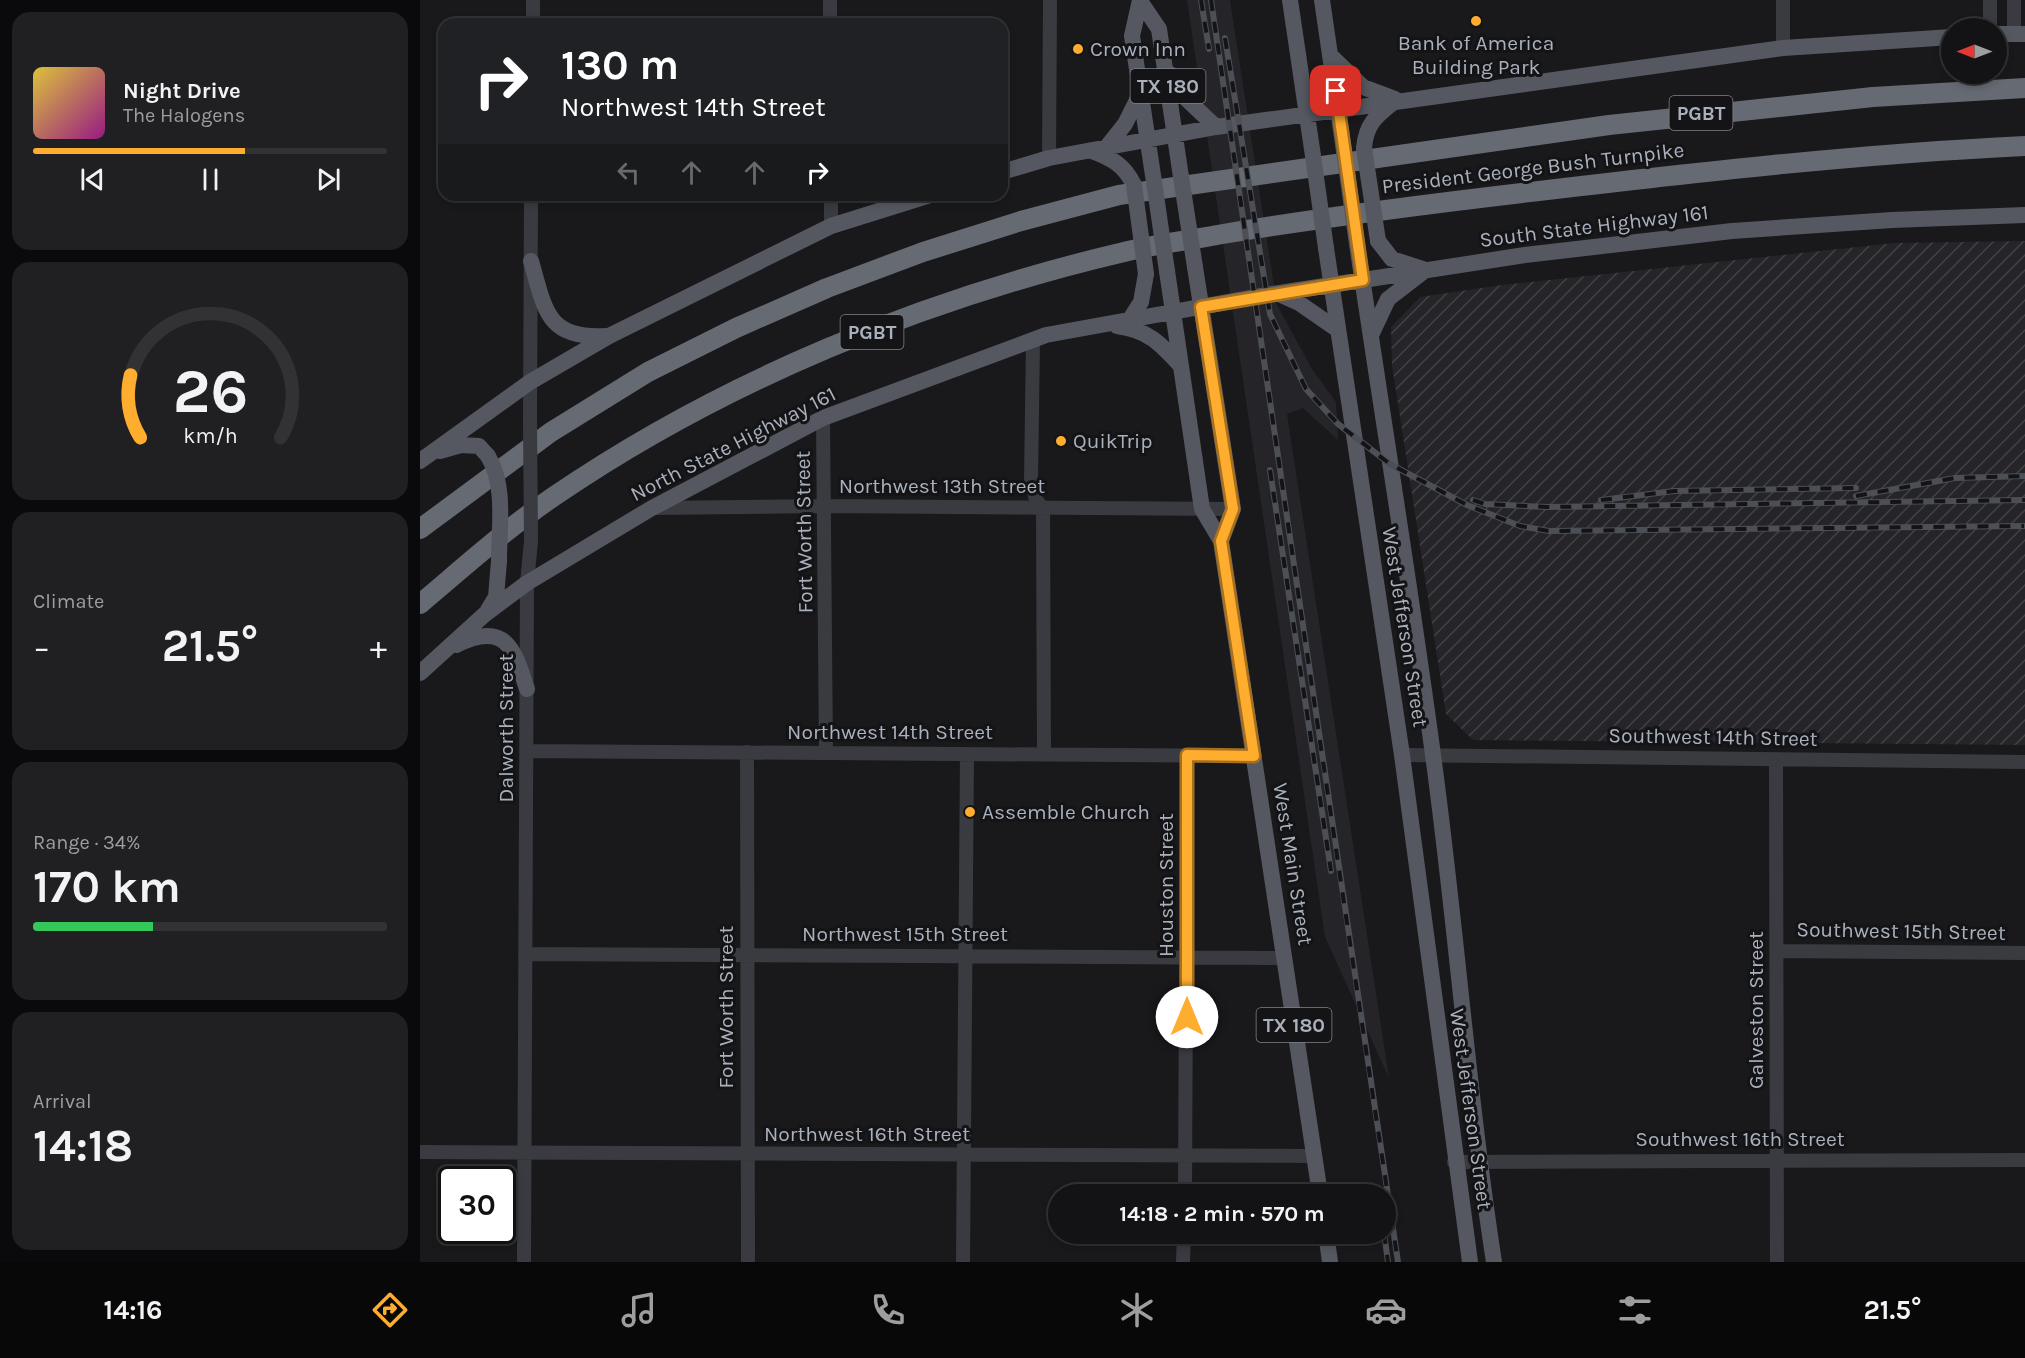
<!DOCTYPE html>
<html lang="en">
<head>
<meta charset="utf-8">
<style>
  :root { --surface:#131315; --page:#202022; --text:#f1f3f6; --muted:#9d9ea0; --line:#323234; --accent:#ffad2e }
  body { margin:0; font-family:Karla,sans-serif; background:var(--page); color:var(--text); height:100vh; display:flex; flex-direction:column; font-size:22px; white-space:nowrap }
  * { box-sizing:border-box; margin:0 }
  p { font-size:20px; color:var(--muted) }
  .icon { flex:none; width:33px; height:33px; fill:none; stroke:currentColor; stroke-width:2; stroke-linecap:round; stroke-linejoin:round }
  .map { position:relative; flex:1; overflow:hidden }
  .side { display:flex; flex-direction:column; gap:12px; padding:12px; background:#0a0a0c; width:420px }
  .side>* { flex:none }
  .banner { position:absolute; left:18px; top:18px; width:570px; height:183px; border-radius:18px; box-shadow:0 3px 9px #0003,0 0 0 2px var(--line); background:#202124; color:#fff; overflow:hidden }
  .needle { width:39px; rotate:270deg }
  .tools { position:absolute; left:1521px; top:18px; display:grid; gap:12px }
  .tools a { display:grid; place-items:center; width:66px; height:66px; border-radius:50%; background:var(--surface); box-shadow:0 3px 9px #0003,0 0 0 2px var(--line); font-size:30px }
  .speed { position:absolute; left:18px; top:1166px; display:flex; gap:12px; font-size:30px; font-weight:700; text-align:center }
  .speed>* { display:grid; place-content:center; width:78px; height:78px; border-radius:50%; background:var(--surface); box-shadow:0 3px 9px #0003,0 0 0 2px var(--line); line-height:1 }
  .speed .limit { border:3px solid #111; border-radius:9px; background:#fff; color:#111 }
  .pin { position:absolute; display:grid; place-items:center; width:51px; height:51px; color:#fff; margin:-26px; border-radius:12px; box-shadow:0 3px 9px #0006 }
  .me { position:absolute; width:66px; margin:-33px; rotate:0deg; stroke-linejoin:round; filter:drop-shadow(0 0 4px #0008) }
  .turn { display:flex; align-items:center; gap:21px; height:126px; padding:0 24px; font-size:27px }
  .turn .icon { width:78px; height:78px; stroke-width:2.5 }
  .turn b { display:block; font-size:42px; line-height:51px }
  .lanes { display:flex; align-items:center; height:57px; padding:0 24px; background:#0003; justify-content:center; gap:30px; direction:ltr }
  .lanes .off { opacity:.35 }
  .big { font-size:45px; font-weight:700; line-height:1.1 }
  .side .card { flex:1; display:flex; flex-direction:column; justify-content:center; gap:9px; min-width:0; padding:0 21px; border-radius:18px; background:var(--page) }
  .side .dial { align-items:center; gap:0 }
  .dial svg { height:156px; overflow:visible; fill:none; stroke:var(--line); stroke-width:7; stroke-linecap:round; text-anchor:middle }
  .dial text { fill:var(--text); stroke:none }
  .song { display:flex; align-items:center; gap:18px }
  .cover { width:72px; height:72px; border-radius:9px; background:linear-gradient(135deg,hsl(50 70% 55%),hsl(310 70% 35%)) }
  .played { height:6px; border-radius:3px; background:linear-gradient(90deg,var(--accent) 60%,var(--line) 60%) }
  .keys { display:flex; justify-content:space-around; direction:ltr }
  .heat { display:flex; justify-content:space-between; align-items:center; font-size:33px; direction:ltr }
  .charge { height:9px; border-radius:4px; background:linear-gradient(90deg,#34c759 34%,var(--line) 0) }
  .trip { position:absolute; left:628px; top:1184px; width:348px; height:60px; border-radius:30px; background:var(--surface); box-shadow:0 3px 9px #0003,0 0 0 2px var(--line); font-weight:700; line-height:60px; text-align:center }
  .menu { display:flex; height:96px; justify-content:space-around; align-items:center; background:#080808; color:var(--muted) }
  .menu .icon { width:42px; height:42px }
  .menu .on { color:var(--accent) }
  .menu b { font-size:27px; color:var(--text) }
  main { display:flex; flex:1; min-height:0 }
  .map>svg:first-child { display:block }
</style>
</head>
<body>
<main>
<section class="side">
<div class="card">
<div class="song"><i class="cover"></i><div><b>Night Drive</b><p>The Halogens</p></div></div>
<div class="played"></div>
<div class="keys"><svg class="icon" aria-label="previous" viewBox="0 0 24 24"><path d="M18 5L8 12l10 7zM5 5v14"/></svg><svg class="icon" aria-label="pause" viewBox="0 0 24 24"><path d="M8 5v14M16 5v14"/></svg><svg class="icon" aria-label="next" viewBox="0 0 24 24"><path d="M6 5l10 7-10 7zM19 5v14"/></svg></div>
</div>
<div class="card dial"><svg viewBox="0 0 100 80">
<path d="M14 69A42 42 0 1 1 86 69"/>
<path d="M14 69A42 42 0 0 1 9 37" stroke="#ffad2e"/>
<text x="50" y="56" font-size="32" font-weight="700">26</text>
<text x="50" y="72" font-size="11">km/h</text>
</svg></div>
<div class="card"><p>Climate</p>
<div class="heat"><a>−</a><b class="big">21.5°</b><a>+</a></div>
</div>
<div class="card"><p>Range · 34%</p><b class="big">170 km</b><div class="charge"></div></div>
<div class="card"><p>Arrival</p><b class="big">14:18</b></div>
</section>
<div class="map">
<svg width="1605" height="1262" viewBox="0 0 1605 1262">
  <defs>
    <pattern id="industrial-furrows" width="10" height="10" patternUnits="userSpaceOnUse" patternTransform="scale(1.5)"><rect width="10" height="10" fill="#252529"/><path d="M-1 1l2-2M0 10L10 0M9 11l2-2" fill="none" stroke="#424246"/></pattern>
  </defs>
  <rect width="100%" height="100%" fill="#19191c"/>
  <path fill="#252529" d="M767,0H810L857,305L892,369L916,402L918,440L883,408L867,414L969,1078L905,937Z"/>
  <path fill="url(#industrial-furrows)" d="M1605,241V745L1053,740L1026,714L972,365L971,327L1000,297L1082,285L1475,243Z"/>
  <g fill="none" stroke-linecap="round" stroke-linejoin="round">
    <path stroke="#3a3b41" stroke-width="14" d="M410,0V24
      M1363,0V48
      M113,24V0
      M1570,28V0
      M1594,34V0
      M629,158L630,0
      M411,195V226
      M613,340L611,480L616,500L623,508L624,754
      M403,418L406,753
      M110,424L111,195
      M233,508L406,506L813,509
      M107,751L834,756
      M327,752L328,1262
      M982,755L1605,762
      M1356,759L1357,1262
      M1357,951L1605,953
      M105,954L864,958
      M0,1152L894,1156
      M1034,1162L1605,1160
      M765,1194L767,755
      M104,1262L107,583L111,541
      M543,1262L547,754
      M763,1262L764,1233"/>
    <path stroke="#555860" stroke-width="16" d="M720,0L712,36L734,182
      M870,0L893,156
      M902,0L924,151
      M720,1L739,29L761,177
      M1576,34H1605
      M911,56L943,87L975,99
      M750,74L758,91L796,127
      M686,148L705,124L720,94
      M944,148C946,124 956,116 974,102
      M672,151C693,159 704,165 714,185
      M582,172L629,158L796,127L1363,48L1532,37
      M958,241L972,259L1003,269
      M937,244C962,414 990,584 1013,755C1036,923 1048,1094 1074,1262
      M906,248L982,755L1050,1262
      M111,261C125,309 126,339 185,336
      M775,267L813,509L801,541
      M747,271L782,509L801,541L900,1194
      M859,294L879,303L918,330
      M710,319L721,302L726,274
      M697,326C728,330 740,343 761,366
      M952,333L968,299L1003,272
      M20,451L41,445L59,446L68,456
      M0,461L110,382L189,336L411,226L510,195
      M68,610L76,597L79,561
      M36,645C86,620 94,649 107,689
      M0,673L64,615L107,583L232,508L403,418L626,335L846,295L1105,255L1312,231L1472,220L1605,215
      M906,1233L910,1262"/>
    <path stroke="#656a73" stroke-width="20" d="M0,529L131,432L228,372L316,328L407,288L503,252L601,221L699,195L1189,125L1453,97L1605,88
      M0,604C43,568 86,529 133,497C304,380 504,299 704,252C735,244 766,241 797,235C898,218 1000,205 1102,193C1270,173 1437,154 1605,146"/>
    <g stroke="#4c4f56" stroke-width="6">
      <path id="rail" d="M781,0L789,49
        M791,0C853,421 914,841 978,1262
        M805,38L850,314L886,389L918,424L970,464L1047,505L1100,526L1129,531L1604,526
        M850,470L911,871
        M1436,496L1535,478L1605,476
        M1053,500L1065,504L1127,507L1605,500
        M1181,500L1254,491L1436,488
        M964,1233L968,1262"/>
    </g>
    <use href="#rail" stroke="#141417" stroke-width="4" stroke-dasharray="11" stroke-linecap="butt"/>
    <path stroke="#3a3b41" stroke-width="14" d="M110,424L111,541"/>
    <path stroke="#555860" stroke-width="16" d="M944,148L958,241
      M924,151L937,244
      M893,156L906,248
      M761,177L775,267
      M734,182L747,271
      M714,185L726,274
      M68,456C86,486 79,526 79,561"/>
  </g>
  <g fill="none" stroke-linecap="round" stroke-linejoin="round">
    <g stroke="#a6701e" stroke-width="15">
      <path id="route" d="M767,1017V755L834,756L801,541L813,509L781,307L943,280L916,91"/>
    </g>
    <use href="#route" stroke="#ffad2e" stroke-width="10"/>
  </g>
  <g fill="#ffad2e" stroke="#141417" stroke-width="2">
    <circle cx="1056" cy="21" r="6"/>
    <circle cx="658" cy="49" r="6"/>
    <circle cx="641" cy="441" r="6"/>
    <circle cx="550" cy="812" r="6"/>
  </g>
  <g text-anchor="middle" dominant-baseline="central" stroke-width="6" stroke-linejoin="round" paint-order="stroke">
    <g fill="#141417" stroke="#7d828a" stroke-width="1.5">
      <rect x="710.5" y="69" width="75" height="34" rx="4.5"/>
      <rect x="1249.5" y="96" width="63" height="34" rx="4.5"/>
      <rect x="420.5" y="315" width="63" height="34" rx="4.5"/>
      <rect x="836.5" y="1008" width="75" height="34" rx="4.5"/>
    </g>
    <g font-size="20" font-weight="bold" fill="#aab1bc">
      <text x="748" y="86">TX 180</text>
      <text x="1281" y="113">PGBT</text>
      <text x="452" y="332">PGBT</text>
      <text x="874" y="1025">TX 180</text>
    </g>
    <g font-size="21" fill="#aab1bc" stroke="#141417" text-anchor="start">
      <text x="1056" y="43" text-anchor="middle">Bank of America<tspan x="1056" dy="24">Building Park</tspan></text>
      <text x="670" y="49">Crown Inn</text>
      <text x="653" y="441">QuikTrip</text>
      <text x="562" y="812">Assemble Church</text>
    </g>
    <g font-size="21" fill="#aab1bc" stroke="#141417">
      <text transform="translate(1113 168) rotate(-7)">President George Bush Turnpike</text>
      <text transform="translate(1174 226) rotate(-7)">South State Highway 161</text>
      <text transform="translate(313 444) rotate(-27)">North State Highway 161</text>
      <text x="522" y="486">Northwest 13th Street</text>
      <text transform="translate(384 532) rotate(-91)">Fort Worth Street</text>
      <text transform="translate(985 627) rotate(81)">West Jefferson Street</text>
      <text transform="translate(86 728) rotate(-90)">Dalworth Street</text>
      <text x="470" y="732">Northwest 14th Street</text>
      <text transform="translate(1293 737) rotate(1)">Southwest 14th Street</text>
      <text transform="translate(873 864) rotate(81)">West Main Street</text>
      <text transform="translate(746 885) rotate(-90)">Houston Street</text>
      <text transform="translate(1481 931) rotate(1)">Southwest 15th Street</text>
      <text x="485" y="934">Northwest 15th Street</text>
      <text transform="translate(306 1007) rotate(-90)">Fort Worth Street</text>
      <text transform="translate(1336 1010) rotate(-90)">Galveston Street</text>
      <text transform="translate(1051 1109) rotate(82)">West Jefferson Street</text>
      <text x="447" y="1134">Northwest 16th Street</text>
      <text x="1320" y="1139">Southwest 16th Street</text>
    </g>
  </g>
</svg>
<div class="tools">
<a><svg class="needle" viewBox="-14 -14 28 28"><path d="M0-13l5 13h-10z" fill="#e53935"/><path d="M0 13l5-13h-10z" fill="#9d9ea0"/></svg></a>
</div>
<div class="speed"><div class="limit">30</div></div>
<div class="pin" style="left:916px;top:91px;background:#d93025"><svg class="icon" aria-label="arrive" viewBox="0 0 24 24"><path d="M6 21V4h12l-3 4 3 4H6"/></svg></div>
<svg class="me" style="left:767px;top:1017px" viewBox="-20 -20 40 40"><circle r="19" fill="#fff"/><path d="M0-13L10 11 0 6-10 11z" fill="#ffad2e"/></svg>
<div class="trip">14:18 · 2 min · 570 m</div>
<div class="banner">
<div class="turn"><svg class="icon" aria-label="right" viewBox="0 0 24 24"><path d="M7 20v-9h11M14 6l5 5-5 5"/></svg><div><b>130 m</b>Northwest 14th Street</div></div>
<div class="lanes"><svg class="icon off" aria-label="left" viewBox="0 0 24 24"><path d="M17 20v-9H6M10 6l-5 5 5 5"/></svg><svg class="icon off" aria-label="ahead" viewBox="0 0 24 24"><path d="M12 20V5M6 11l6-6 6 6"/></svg><svg class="icon off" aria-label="ahead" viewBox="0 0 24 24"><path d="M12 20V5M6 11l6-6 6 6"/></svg><svg class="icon" aria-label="right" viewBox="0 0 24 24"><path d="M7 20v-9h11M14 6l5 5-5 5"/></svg></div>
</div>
</div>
</main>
<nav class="menu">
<b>14:16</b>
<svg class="icon on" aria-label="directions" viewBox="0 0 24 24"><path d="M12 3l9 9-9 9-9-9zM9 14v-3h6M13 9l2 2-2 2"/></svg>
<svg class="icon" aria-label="music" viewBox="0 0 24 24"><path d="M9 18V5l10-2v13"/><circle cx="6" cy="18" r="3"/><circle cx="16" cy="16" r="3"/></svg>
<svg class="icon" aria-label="phone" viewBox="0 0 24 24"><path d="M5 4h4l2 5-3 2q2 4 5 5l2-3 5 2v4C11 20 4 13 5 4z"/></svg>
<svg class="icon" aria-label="climate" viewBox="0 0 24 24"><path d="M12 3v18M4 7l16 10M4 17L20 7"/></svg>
<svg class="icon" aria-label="car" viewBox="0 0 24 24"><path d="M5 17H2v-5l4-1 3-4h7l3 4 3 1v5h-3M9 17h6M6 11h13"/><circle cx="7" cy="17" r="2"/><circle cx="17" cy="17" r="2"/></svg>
<svg class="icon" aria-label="filters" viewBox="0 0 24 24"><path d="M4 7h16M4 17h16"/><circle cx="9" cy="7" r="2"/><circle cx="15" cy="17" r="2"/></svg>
<b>21.5°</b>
</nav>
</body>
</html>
